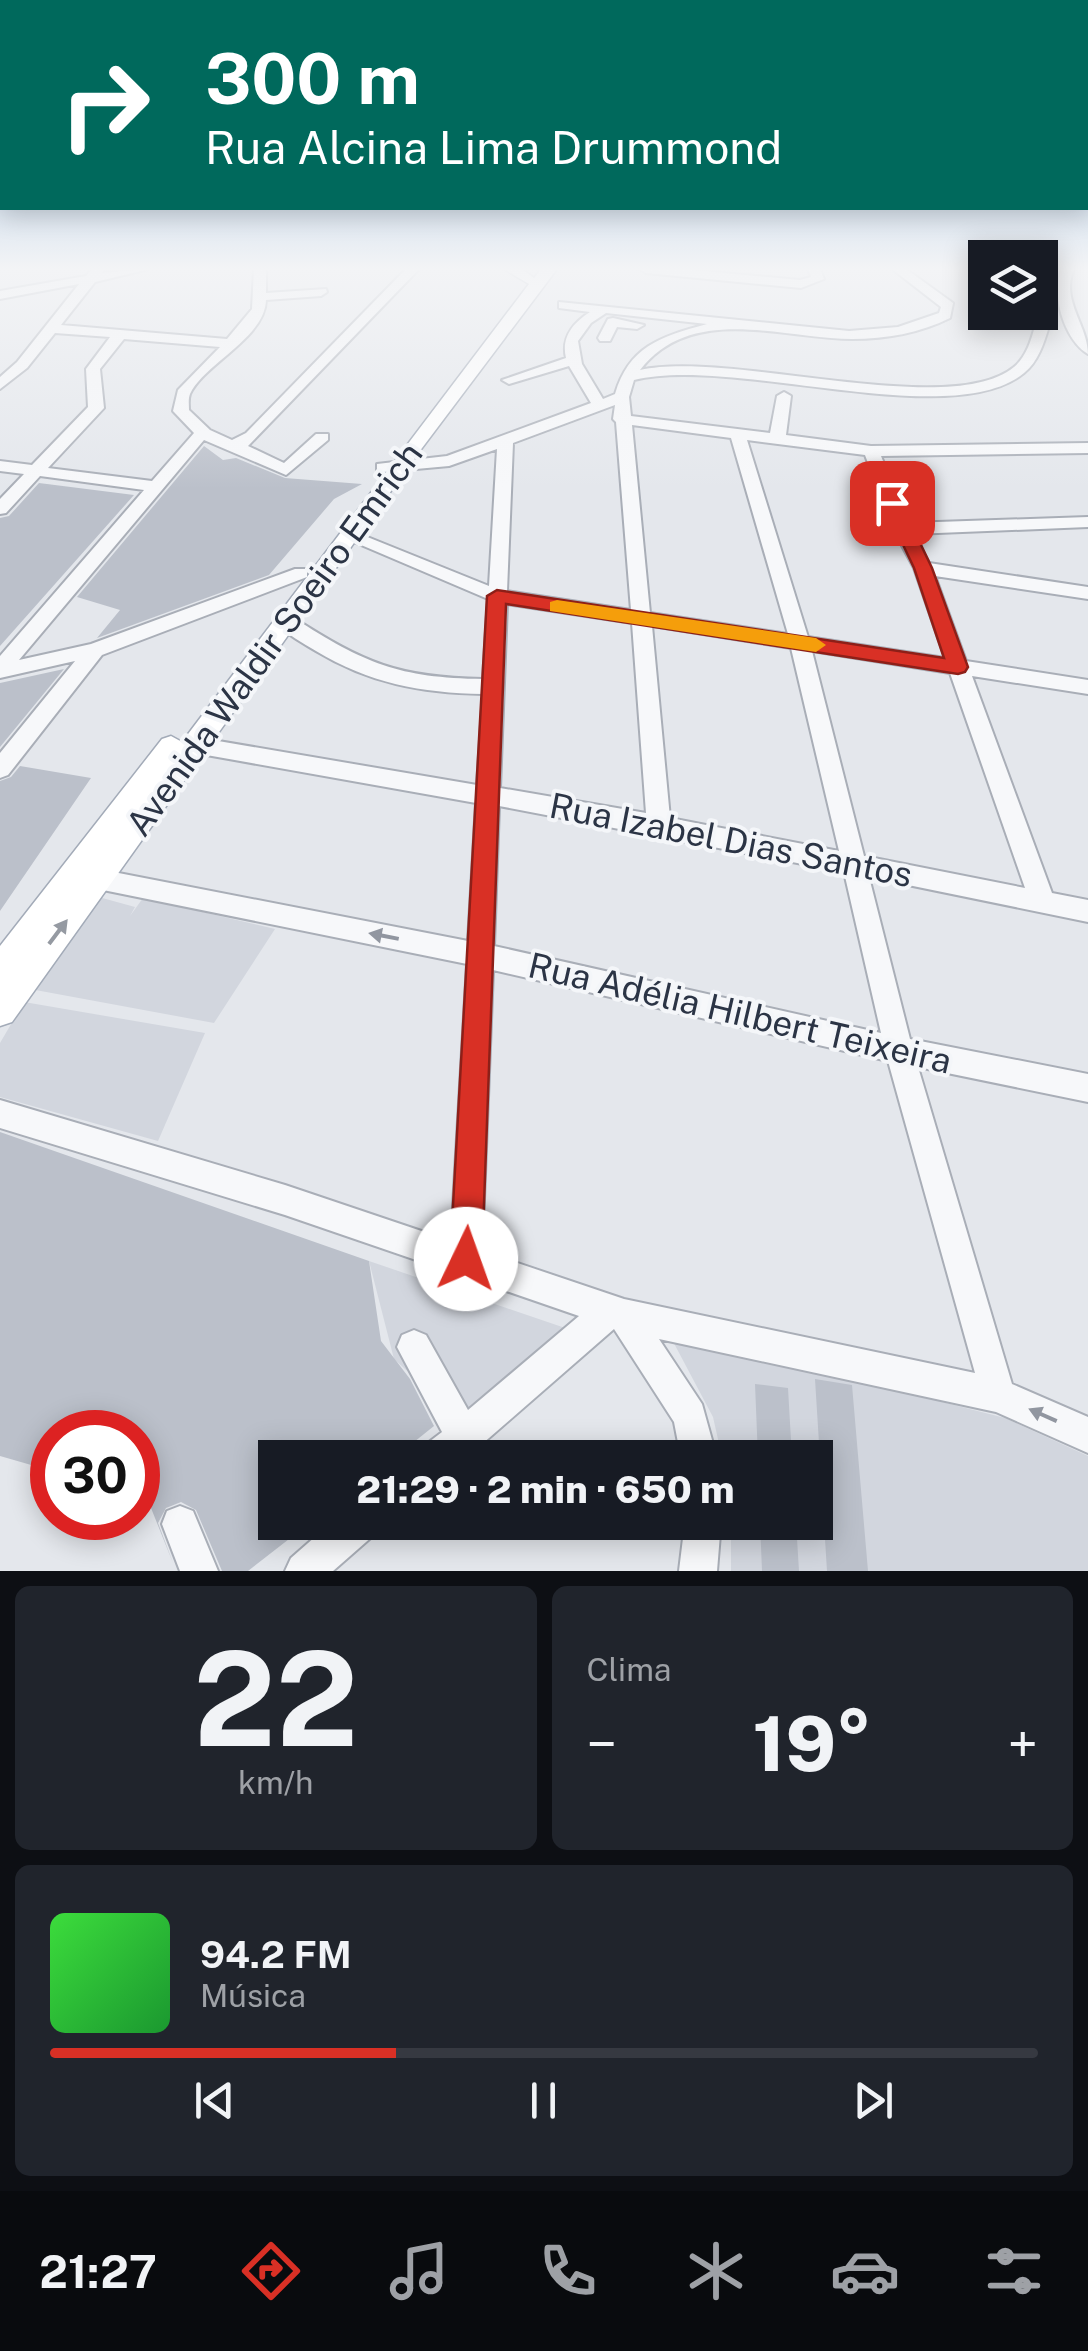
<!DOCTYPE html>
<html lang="pt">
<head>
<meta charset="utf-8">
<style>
  :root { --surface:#171b24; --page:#20242c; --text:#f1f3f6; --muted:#9ea1a6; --line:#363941; --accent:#d93025 }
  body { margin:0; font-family:"Public Sans",sans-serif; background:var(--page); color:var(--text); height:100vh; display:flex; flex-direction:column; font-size:38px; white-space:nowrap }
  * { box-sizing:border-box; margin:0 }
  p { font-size:32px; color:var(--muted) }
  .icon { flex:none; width:55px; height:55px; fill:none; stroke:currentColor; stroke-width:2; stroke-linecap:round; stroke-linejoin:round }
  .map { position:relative; height:1571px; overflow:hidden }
  .sheet { display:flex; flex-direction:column; gap:15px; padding:15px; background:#0d0f14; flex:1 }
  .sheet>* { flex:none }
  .top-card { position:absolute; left:0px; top:0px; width:1090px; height:210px; box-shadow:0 5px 25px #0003; background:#00695c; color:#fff; overflow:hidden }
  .buttons { position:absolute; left:968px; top:240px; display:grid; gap:20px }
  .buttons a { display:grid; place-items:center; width:90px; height:90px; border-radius:0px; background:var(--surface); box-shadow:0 5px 25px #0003; font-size:50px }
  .speed { position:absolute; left:30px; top:1410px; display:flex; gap:20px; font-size:50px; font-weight:700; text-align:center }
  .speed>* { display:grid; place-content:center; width:130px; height:130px; border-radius:50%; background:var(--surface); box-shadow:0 5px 25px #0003; line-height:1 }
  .speed .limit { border:15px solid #d22; background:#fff; color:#111 }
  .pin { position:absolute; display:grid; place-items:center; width:85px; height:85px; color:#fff; margin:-42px; border-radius:20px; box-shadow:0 5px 15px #0006 }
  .me { position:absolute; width:110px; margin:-55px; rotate:3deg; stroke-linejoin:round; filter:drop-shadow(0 0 8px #0008) }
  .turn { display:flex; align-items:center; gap:35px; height:210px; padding:0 40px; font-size:45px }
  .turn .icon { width:130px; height:130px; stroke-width:2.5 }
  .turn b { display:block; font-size:70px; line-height:85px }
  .big { font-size:75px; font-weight:800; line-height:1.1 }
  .sheet .widget { flex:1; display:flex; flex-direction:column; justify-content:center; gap:15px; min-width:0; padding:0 35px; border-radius:15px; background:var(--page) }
  .sheet .dial { align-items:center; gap:0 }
  .dial b { font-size:130px; line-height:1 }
  .song { display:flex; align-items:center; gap:30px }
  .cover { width:120px; height:120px; border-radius:15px; background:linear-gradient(135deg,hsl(120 70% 55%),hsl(130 70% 35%)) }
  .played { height:10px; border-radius:5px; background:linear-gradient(90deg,var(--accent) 35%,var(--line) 35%) }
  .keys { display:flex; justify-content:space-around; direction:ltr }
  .heat { display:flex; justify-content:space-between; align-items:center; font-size:55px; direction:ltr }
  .sheet .tiles { flex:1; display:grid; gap:15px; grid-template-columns:1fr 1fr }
  .widget:last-child { grid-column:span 2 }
  .trip { position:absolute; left:258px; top:1440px; width:575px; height:100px; border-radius:0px; background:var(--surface); box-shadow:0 5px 25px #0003; font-weight:800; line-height:100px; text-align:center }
  .tabs { display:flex; height:160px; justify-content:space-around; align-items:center; background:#090b0e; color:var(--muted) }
  .tabs .icon { width:70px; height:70px }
  .tabs .active { color:var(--accent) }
  .tabs b { font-size:45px; color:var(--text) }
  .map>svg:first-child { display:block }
</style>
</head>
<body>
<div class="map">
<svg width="1088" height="1571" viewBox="0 0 1088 1571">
  <rect width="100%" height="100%" fill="#e4e7ec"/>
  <path fill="#d2d6de" d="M95,896L135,907L130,916L143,898L275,929L214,1023L30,989Z
    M24,1002L205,1033L158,1141L0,1097V1043Z
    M369,1261L571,1330L458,1417L394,1359Z
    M668,1332L1005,1418L1088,1456V1571H731V1523L815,1522V1458L722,1457L713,1417Z"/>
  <path fill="#bbc0ca" d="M204,446L223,460L236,458L285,478L362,484L334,499L269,575L97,638L120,610L77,597Z
    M39,483L134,495L0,646V518L9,516Z
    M64,669L0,747V683Z
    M20,766L91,778L0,911V781L11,777Z
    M0,1132L369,1261L381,1341L410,1379L434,1426L394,1458H275V1522H311L248,1571H222L196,1510L181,1502L166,1508L158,1523L173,1563L147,1498L138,1495V1432H52V1471L0,1456Z
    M815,1379L852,1385L868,1571H827Z
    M755,1384L788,1388L792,1458H758Z
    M760,1522H796L799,1571H762Z"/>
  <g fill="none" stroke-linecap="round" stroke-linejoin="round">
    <g stroke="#a9aeb7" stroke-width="4">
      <path id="minor" d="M92,269H104L102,273L149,269L95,282L61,325L227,339L252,309L254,269H266V293L326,289L327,292L321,296L266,300C265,338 204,364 190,394C188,399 189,405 189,410L210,430L232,440L246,433L406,269H419L248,446L284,463L316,434H328V440L286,475L204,440L19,660L91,644L295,569H307V577L102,655L8,775L0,778V753L75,661L0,678V656L144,490L40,476L6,513L0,514V499L24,474L0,471V461L32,465L88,407L86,369L110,337L55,333L27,368L0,389V377L17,362L79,284L0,299V291L86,276ZM124,339L220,347L178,390L173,411L194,433L152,481L48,468L104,408L100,369Z
        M640,269H681L800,280L811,277L808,269H820L824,279L801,288L646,273Z
        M892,269H906L953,303L950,318C920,333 886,339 852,339C783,339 692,303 640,370C730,350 950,420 1014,367C1026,357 1031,341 1035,326L1024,312H1038L1049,326C1044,343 1038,362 1024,373C951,433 731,355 634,380L629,397L631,416L770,433L777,396L784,392L791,396L786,435L871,446L1088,443V453L881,456L908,523L1088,517V527L913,534L929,563L1088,587V599L935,576L966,661L1088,680V694L972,676L1052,893L1088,900V922L869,877L910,1039L1088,1074V1102L918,1067L1012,1384L1088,1417V1453L996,1412L659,1339L702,1404L717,1458H681L674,1422L614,1329L466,1458H420L425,1445L442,1432L397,1347L402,1335L414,1330L426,1335L468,1410L579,1316L285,1215L0,1128V1100L285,1185L451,1241L467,964L98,889L89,886L86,879L89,872L98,869L468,941L476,803L195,753L187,751L184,745L187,739L195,737L477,785L483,694C421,693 369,683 316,651C303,643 287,635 277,623L287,616L294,618C364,663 399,678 483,679L488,599L340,536L349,531L355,532L489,586L497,449L449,466L383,472L377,470V464L447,456L591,403L569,366L509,384L502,380L566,358C561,337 573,323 590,312L559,308V302L849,331L898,327L939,313L941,307ZM606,313L707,324C659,337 629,347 615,394L603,399L582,364L578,341L591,323ZM615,405L613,419L616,422L631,610L507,591L513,443ZM632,425L731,438L788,634L650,613ZM747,440L865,455L893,529L914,568L945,658L808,637ZM507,604L632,623L646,813L500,788ZM652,626L791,648L839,851L670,818ZM812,651L950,673L1025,888L864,856ZM499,806L844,872L881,1033L494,946ZM493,970L888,1061L975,1373L624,1299L482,1251Z
        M977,269H985V275Z
        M1062,269H1074C1060,300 1088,325 1088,354C1065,341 1050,294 1062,269Z
        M613,318L644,325L637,329L617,327L610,341H600L598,338L608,319Z
        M180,1506L193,1511L218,1571H180L162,1524L167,1511Z
        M332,1522H379L374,1535L333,1571H285L291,1558Z
        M685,1522H721L717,1571H679Z"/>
    </g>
    <g stroke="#a3abb8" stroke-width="3">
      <path id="major" d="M504,269H522L534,278L541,269H557L416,456L12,1022L0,1026V946L162,739L171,736L182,742L529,284Z"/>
    </g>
    <use href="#minor" fill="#f7f8fa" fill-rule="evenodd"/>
    <use href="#major" fill="#fff" fill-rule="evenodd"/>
  </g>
  <defs><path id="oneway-solid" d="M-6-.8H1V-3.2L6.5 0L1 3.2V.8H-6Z" transform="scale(2.5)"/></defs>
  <use fill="#959aa2" href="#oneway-solid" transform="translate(58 932) rotate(-53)"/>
  <g fill="#9196a0">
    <use href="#oneway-solid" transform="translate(384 936) rotate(-169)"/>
    <use href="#oneway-solid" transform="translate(1043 1415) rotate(-156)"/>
  </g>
  <linearGradient id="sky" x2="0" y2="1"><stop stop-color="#8bb4dd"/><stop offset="0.55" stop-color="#f3f4f6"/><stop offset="1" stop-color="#f3f4f6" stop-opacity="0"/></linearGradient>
  <rect width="1088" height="489" fill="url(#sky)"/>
  <path fill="#d93025" stroke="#8d1f18" stroke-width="2.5" d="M892,498L901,503L932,568L968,667L965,672L958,674L506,604L482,1259L478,1270L466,1275L455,1270L450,1259L487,596L497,590L944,658L914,568L883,503Z"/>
  <path fill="#f59e0b" d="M557,600L816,638L826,645L816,652L550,611V602Z"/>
  <g text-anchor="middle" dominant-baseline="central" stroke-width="8" stroke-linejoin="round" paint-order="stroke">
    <g font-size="35" fill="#2b3445" stroke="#f4f6f9">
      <text transform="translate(274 639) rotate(-54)">Avenida Waldir Soeiro Emrich</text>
      <text transform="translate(731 840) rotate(11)">Rua Izabel Dias Santos</text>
      <text transform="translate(740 1013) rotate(13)">Rua Adélia Hilbert Teixeira</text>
    </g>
  </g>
</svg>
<div class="buttons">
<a><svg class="icon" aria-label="layers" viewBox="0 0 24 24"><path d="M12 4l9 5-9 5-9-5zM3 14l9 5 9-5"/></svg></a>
</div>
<div class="speed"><div class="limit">30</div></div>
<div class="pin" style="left:892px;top:503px;background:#d93025"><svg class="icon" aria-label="arrive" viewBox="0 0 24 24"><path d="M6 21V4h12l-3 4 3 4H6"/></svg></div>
<svg class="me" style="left:466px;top:1259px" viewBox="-20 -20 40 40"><circle r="19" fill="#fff"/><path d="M0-13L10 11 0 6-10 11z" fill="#d93025"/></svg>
<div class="trip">21:29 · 2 min · 650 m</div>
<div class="top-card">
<div class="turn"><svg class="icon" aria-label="right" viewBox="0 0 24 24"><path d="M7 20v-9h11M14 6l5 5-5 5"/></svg><div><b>300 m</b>Rua Alcina Lima Drummond</div></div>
</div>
</div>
<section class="sheet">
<div class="tiles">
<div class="widget dial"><b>22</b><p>km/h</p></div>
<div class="widget"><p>Clima</p>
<div class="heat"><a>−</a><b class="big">19°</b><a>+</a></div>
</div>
<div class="widget">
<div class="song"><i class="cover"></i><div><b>94.2 FM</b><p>Música</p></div></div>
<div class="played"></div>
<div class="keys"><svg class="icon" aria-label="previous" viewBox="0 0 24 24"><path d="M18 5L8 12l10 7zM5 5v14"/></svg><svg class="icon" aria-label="pause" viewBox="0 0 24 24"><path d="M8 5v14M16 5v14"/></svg><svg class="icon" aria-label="next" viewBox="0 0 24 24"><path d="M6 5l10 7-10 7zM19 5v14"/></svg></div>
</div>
</div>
</section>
<nav class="tabs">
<b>21:27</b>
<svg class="icon active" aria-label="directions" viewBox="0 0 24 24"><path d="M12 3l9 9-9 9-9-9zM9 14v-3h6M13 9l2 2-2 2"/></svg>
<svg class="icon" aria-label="music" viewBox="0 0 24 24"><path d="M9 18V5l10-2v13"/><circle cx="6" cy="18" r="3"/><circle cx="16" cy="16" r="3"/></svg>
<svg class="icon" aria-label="phone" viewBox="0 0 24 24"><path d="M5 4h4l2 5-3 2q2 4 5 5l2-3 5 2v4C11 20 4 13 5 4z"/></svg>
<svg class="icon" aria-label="climate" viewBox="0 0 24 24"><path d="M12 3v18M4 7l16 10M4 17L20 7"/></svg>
<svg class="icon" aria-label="car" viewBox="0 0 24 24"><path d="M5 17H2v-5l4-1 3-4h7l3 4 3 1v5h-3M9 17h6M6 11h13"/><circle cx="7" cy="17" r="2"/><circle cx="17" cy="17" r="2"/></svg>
<svg class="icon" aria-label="filters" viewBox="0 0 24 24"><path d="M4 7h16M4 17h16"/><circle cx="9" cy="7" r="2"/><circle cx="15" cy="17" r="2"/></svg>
</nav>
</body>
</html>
